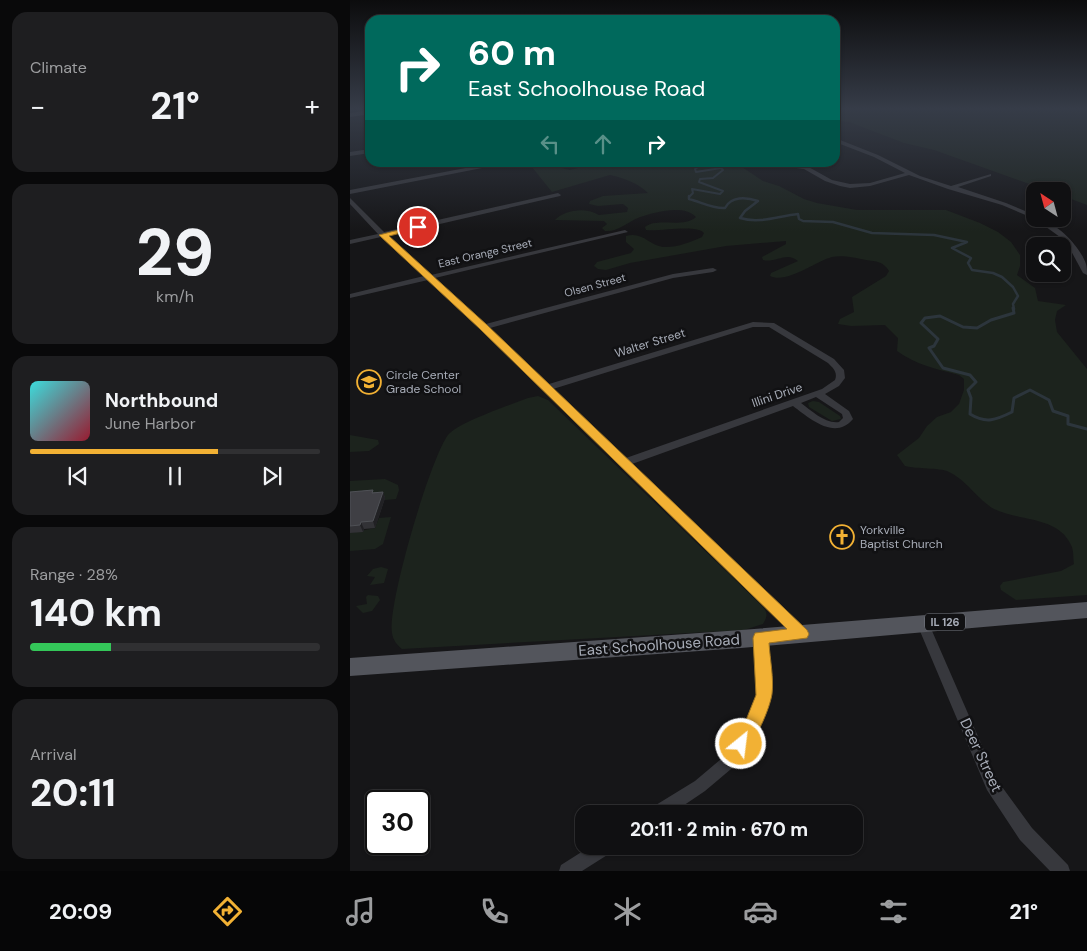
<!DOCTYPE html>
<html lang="en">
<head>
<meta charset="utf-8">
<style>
  :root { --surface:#101012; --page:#1e1e20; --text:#f1f3f6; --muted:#9c9d9f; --line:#303032; --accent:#f2b134 }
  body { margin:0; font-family:"DM Sans",sans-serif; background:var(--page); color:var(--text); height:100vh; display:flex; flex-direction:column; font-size:19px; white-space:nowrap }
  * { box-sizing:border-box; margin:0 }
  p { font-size:16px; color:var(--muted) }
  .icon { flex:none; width:28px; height:28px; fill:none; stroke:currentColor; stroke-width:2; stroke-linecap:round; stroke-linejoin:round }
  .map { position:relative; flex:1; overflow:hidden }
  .side { display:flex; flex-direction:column; gap:12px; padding:12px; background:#09090a; width:350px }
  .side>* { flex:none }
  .top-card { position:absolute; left:15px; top:15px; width:475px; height:152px; border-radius:15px; box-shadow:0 1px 4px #0004,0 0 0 1px var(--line); background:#00695c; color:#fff; overflow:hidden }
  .needle { width:32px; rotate:324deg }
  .controls { position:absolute; left:676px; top:182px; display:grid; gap:10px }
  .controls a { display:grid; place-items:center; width:45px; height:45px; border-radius:10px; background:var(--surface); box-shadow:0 1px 4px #0004,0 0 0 1px var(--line); font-size:25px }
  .speed { position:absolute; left:15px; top:790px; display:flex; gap:10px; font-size:25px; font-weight:700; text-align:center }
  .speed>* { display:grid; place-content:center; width:65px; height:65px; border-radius:50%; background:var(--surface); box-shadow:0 1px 4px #0004,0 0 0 1px var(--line); line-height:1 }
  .speed .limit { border:2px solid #111; border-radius:8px; background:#fff; color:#111 }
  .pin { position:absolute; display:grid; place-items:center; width:42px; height:42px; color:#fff; margin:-21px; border:2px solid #fff; border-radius:50%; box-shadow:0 1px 5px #0007 }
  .me { position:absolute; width:55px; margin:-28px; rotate:29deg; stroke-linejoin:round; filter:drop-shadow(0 0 4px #0008) }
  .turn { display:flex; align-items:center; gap:18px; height:105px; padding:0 20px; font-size:22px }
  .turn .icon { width:65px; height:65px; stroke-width:2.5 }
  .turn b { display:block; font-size:35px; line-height:42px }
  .lanes { display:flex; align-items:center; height:48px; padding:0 20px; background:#0003; justify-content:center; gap:25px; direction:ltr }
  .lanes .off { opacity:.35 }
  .big { font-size:38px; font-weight:700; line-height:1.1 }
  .side .tile { flex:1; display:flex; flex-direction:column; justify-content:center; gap:8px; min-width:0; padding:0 18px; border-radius:15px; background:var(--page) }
  .side .dial { align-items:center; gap:0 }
  .dial b { font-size:65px; line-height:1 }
  .song { display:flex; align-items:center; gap:15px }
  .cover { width:60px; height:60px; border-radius:8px; background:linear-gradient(135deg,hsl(180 70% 55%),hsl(350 70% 35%)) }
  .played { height:5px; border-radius:2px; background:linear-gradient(90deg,var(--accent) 65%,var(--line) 65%) }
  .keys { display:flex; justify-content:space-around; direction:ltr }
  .heat { display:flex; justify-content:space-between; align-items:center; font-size:28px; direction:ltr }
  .charge { height:8px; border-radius:4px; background:linear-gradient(90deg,#34c759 28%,var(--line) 0) }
  .trip { position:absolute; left:225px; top:805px; width:288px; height:50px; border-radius:15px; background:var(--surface); box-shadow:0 1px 4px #0004,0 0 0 1px var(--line); font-weight:700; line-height:50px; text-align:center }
  .dock { display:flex; height:80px; justify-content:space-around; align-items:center; background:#060607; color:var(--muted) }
  .dock .icon { width:35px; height:35px }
  .dock .current { color:var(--accent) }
  .dock b { font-size:22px; color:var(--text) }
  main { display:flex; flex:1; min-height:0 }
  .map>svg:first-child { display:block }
</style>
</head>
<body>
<main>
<section class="side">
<div class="tile"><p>Climate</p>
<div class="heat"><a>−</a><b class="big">21°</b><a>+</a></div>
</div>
<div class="tile dial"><b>29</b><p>km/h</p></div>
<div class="tile">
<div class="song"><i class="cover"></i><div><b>Northbound</b><p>June Harbor</p></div></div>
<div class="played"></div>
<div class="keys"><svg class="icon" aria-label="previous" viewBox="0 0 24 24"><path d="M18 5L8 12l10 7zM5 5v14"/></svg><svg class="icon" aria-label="pause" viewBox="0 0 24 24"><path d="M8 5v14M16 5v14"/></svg><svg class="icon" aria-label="next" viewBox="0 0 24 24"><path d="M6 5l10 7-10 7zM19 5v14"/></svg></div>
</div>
<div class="tile"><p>Range · 28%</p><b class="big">140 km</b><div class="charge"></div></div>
<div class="tile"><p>Arrival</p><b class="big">20:11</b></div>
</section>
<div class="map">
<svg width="737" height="871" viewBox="0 0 737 871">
  <rect width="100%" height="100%" fill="#161618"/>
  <path fill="#1c231d" d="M485,109H737V205L713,196L712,191H699L584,150L554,143L499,122L485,120Z
    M252,162L386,163L413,181L429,186L454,199L467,203L507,210H596L630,223L648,232L661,242L670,255V266L667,275L685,288L688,301L716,305L707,311L705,320L707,332L737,369V595L666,600L651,590L650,586L653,582L711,571L724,564C723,559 724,550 721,545C708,516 668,521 644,509C628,500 616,479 597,471C589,468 567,469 555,466L547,455L569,438L577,426L587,417L601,412L609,404L614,390V379L609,375C587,369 566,365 547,351L548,338L535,325L501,326L488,324L490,319L504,312L502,297L536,276L539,271C534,262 526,261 516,260C506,258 492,255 482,257C464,262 437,284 420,276L421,273L448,261C437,251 426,263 413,260L412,257L436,244V241L376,246L280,263L256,270L248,269L244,266L247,262L281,253L284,249L276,242V236C292,231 299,245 313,247C326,248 341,242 352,237L354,233C346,224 309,232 296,230L295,227C308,217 332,229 346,217C334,204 305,212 290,217C277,222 269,232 255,231L252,228L257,224L254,221L205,220C215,209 237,207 249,215L277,212L278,208L273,204L248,206L239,204L240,201L253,196L298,193C288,183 274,178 260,175L202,192L181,166L173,163H191L220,170Z
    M188,396L198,400L405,599C414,609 421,611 413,624L394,630L52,649C47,645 43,640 42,633C37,606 80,459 98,435C109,422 160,405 178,398Z
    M463,401L469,402L490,416L491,419L482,421L459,407L458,403Z
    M0,435L28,440L29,444L19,451L0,452Z
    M35,479L48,485L49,490L46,499L35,500V497H0V481Z
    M41,517L33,544L25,549L0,551V533L25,528L29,518Z
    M31,567L38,569L34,583L20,585L25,577L17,576L23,569Z
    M18,595L28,596L30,600L22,611L13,613L6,606L17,604L16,597Z"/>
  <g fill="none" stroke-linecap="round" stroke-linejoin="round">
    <path stroke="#2c353c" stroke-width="2" d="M339,197L343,193L342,189L370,194L373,191L349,182L350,179L363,178L373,170L371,168L346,172L345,169L356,162"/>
    <path stroke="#2c353c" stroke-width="2.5" d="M339,196V199C351,202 363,209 375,208C381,196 396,197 408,201L395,211L390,218C410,224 428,216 448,214L449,219L453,221L483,222L522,233L584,235L617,242L602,248L621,258L618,263L622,270L643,273L652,277L663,287L668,296L663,304L664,309"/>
    <path stroke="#2c353c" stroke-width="3" d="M663,308L664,313L641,320L627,328L613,327L590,316L575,318L571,323L588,339L584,346L579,348L593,368L620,375L626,382L618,390L621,398L620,414C636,424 646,420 662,412L664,398L680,390L699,400L703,411L718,416V424L737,429"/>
    <path fill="#37383d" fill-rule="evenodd" d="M485,138L528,155L570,176L601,186L641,174V176L608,187L656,203L685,215V219C704,219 730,246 736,264C737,267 737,271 737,275L733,273L720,249L710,237L685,219L652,205L598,189L559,175L520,186L500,188L490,186L475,181L454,169L439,167L432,162L455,165L482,180L500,184L520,183L555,173L524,157L485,142Z
      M20,149V153L0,156V152Z
      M147,162H162L0,194V190Z
      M208,193L211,195L210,196L38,236L81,275L275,230L278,232L85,278L136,324L323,274L363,268L367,270L363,272L323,278L140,328L199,384L403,322L424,323L484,359L494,370L495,378L489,386L475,394L499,411L503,419C485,441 459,418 443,406L282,464L457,630L459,634L457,638L452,639L447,638L131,329L78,280L0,298V294L74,276L31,237L0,244V240L28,234L0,204V198L34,232ZM403,327H419L478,363C483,368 488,372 485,380L472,389L276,458L203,389ZM466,397L492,414L493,418L489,422C475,424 462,411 451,403Z
      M573,619L578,620L579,624L647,780L682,828L718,865L720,871H700L670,840L637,790L567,624L568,620Z
      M411,633L416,634L418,638L421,695L406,734L387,764L355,791L321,814H299L301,808L345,781L377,754L395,726L407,695L404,638L406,634Z
      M241,846H264L262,852L232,871H209L211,865Z"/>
    <path fill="#45474d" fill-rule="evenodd" d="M20,110V114L0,117V113Z"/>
    <path fill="#53555c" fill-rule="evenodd" d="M737,602V618L391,648L0,676V658L391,630Z"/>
  </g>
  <path fill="#323236" d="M23,490V492H33L35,498L25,528L14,529L13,532L0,533V492Z"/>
  <path fill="#212124" d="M33,492L35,498L25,528L23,521Z
    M11,522L14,529L13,532L10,525Z"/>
  <path fill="#3f3f44" stroke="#4f5156" d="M23,490L22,493L33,492L23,521L11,522L10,525L0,526V492Z"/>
  <linearGradient id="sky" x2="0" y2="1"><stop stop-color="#0c0c0d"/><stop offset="0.47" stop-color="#363c48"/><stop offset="1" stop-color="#363c48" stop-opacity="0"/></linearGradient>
  <rect width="737" height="231" fill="url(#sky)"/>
  <path fill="#f2b134" stroke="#9d7322" d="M68,225H71V228L39,236L137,325L457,630L459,634L457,638L419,643C420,659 424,679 422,694C420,708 404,747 391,752L385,750L383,744L394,725L406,695L403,638L405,633L437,629L130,329L29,235Z"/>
  <defs>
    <g id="school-ring" transform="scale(1.25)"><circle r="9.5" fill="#111113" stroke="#f2b134" stroke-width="1.5"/><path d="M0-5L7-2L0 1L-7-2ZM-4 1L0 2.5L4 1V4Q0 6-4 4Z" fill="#f2b134"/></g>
    <g id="church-ring" transform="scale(1.25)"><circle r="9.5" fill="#111113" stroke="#f2b134" stroke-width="1.5"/><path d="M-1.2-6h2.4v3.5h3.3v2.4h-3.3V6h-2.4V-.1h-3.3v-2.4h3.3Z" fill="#f2b134"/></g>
  </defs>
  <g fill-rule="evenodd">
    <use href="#school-ring" x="19" y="382"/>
    <use href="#church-ring" x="492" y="537"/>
  </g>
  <g text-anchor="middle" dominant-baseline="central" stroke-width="5" stroke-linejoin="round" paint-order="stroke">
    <g font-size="11" fill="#a8adb8" stroke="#111113">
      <text transform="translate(135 253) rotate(-13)">East Orange Street</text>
      <text transform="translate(245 285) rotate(-15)">Olsen Street</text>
    </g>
    <rect fill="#111113" stroke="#7b7e86" stroke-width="1" x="575" y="613.5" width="40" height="17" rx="4"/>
    <g font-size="11" font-weight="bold" fill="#a8adb8">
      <text x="595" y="622">IL 126</text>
    </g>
    <g font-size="12" fill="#a8adb8" stroke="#111113">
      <text transform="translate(300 343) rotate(-17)">Walter Street</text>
      <text transform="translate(427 395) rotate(-19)">Illini Drive</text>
    </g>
    <g font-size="12" fill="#a8adb8" stroke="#111113" text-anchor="start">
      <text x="36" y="375">Circle Center<tspan x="36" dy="14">Grade School</tspan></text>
      <text x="510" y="530">Yorkville<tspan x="510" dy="14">Baptist Church</tspan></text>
    </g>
    <g font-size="15" fill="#a8adb8" stroke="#111113">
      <text transform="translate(309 645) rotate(-4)">East Schoolhouse Road</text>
      <text transform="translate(631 755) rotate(65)">Deer Street</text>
    </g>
  </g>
</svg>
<div class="controls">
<a><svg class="needle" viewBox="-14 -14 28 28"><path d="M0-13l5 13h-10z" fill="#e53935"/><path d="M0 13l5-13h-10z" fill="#9c9d9f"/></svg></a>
<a><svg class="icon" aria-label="search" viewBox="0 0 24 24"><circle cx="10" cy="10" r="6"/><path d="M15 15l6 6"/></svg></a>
</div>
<div class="speed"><div class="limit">30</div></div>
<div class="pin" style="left:68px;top:227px;background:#d93025"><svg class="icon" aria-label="arrive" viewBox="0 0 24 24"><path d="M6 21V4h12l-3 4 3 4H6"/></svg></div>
<svg class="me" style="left:391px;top:744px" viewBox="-20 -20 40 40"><circle r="17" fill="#f2b134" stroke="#fff" stroke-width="3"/><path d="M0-11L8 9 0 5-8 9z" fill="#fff"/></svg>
<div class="trip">20:11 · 2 min · 670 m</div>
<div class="top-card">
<div class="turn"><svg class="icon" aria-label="right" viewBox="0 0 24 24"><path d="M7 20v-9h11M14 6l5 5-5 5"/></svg><div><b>60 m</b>East Schoolhouse Road</div></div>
<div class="lanes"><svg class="icon off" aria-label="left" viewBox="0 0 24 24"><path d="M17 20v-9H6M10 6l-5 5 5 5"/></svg><svg class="icon off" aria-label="ahead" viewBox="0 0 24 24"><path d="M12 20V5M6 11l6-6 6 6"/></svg><svg class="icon" aria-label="right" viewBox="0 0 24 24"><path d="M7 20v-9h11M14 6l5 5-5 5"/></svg></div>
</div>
</div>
</main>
<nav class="dock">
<b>20:09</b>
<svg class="icon current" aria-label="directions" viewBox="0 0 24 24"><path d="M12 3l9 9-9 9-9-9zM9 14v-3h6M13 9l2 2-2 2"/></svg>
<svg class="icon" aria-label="music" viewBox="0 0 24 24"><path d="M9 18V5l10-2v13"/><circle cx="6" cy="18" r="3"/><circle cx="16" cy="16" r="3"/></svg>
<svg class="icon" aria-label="phone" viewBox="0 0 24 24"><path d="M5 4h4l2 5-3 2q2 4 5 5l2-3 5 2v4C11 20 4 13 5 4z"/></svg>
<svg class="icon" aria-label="climate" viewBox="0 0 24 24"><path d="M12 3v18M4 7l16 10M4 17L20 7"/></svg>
<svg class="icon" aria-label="car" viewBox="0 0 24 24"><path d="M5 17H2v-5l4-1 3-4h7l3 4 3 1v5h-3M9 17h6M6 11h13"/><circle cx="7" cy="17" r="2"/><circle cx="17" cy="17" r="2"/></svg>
<svg class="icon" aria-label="filters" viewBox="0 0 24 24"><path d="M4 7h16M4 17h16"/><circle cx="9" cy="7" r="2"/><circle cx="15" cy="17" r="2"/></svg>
<b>21°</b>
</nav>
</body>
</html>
